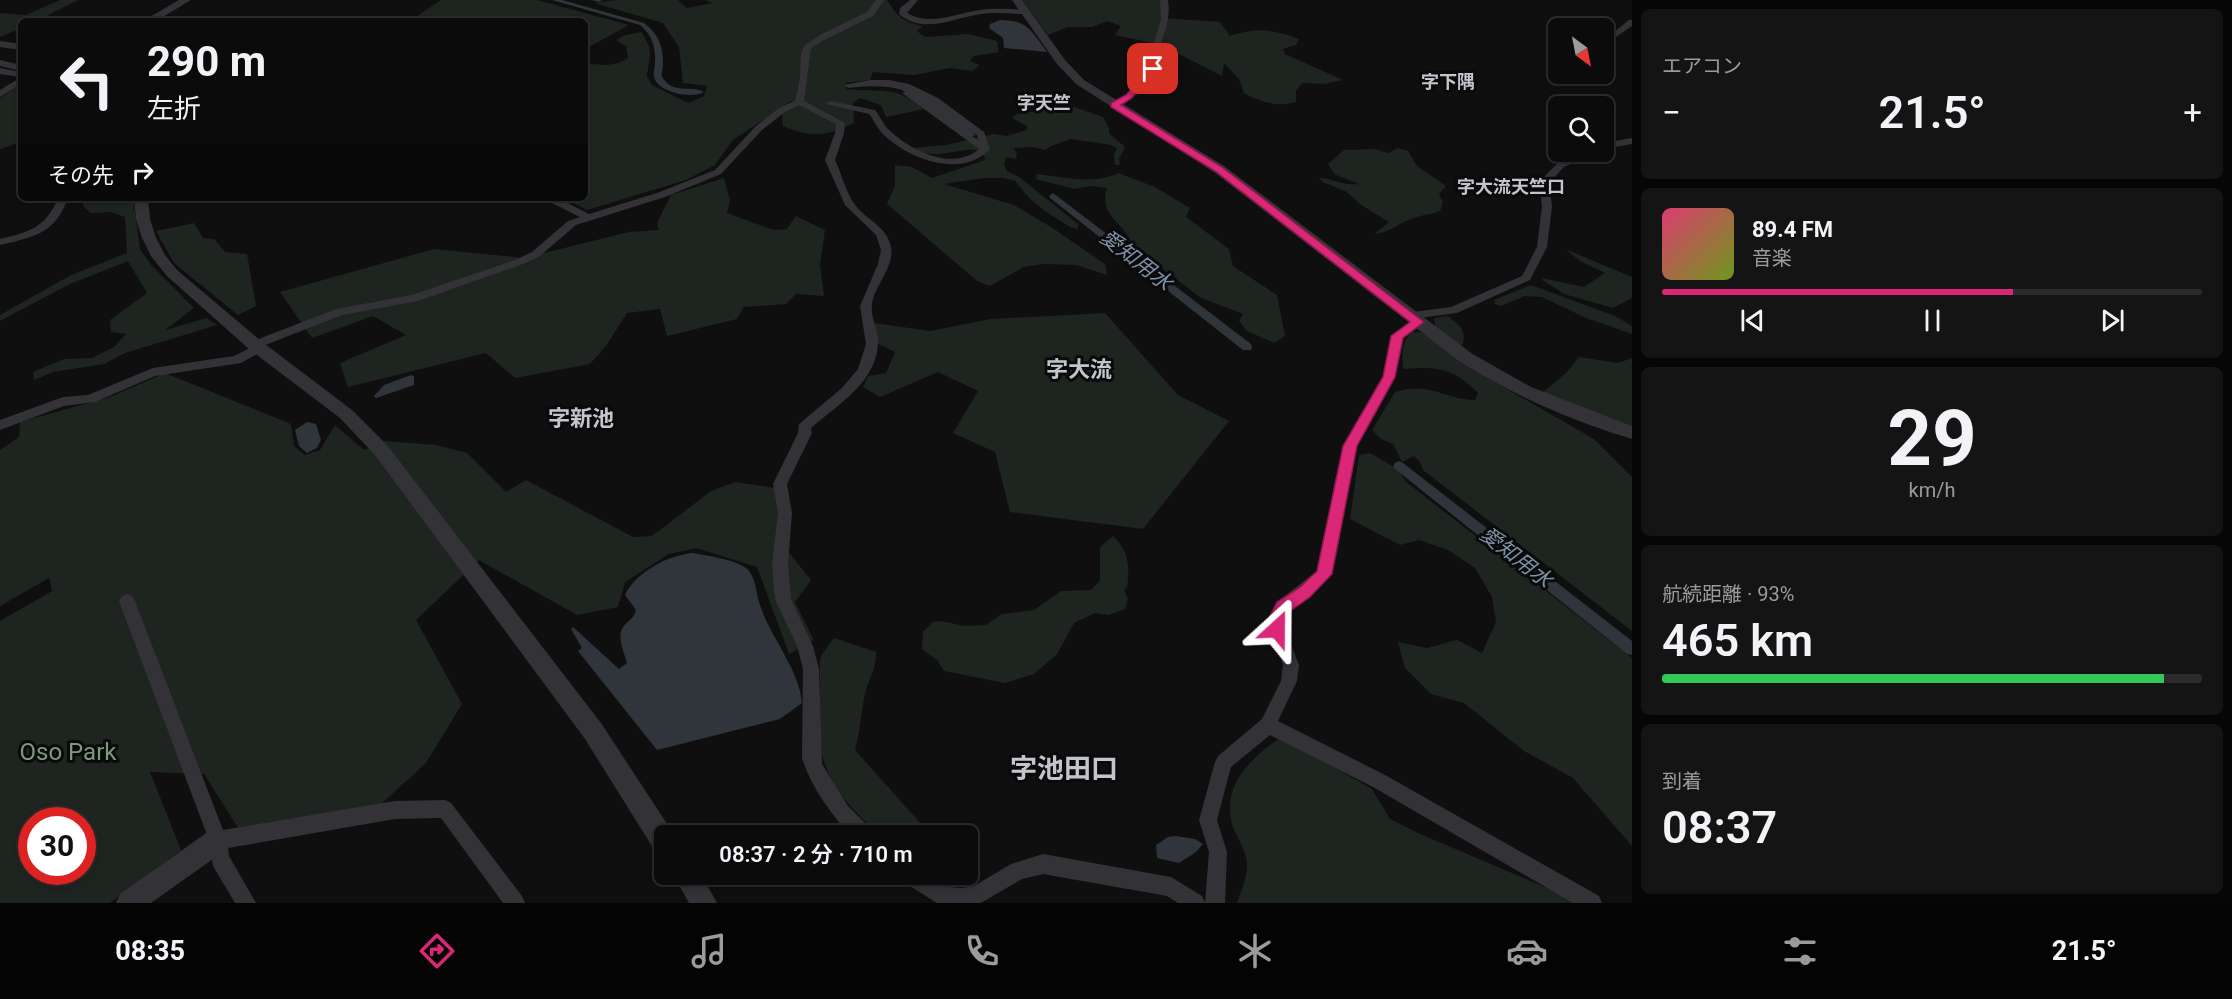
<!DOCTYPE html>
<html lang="ja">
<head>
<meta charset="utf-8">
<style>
  :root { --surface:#0b0b0c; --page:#141415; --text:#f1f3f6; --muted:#9a9b9d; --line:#2b2b2d; --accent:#db2777 }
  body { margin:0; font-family:Roboto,"Noto Sans JP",sans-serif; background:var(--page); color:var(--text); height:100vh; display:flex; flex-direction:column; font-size:22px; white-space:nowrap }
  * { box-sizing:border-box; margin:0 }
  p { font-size:20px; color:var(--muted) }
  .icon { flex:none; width:33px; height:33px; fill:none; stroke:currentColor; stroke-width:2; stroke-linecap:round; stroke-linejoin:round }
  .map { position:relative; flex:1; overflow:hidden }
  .details { display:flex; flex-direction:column; gap:9px; padding:9px; background:#060607; width:600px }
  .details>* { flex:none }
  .top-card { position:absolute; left:18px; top:18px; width:570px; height:183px; border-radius:9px; box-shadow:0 3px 9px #0003,0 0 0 2px var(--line); background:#0b0b0c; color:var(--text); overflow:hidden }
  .needle { width:39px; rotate:148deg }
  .fabs { position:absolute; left:1548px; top:18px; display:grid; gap:12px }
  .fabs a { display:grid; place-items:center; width:66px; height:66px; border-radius:9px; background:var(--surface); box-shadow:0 3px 9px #0003,0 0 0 2px var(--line); font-size:30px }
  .speed { position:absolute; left:18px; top:807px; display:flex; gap:12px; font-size:30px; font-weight:700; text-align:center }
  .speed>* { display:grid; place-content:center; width:78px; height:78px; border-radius:50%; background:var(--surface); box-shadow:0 3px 9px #0003,0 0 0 2px var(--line); line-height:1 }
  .speed .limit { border:9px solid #d22; background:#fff; color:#111 }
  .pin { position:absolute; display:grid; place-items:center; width:51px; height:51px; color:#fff; margin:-26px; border-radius:12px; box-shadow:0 3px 9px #0006 }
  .me { position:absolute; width:66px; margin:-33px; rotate:24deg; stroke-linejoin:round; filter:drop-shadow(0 0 4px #0008) }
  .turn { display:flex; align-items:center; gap:21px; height:126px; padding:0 30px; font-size:27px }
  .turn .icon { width:78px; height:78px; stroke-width:2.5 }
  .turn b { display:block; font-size:42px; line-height:51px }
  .then { display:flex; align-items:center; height:57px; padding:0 30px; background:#0003; gap:12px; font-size:22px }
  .big { font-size:45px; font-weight:600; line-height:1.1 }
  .details .card { flex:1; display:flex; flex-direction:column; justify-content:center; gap:9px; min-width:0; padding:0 21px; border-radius:9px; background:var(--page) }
  .details .dial { align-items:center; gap:0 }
  .dial b { font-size:78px; line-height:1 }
  .song { display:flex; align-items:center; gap:18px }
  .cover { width:72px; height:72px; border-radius:9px; background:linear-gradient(135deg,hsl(340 70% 55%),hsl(80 70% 35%)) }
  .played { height:6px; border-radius:3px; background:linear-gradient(90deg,var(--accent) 65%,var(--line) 65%) }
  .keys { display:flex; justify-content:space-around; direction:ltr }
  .heat { display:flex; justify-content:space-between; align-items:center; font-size:33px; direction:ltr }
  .charge { height:9px; border-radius:4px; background:linear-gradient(90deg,#34c759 93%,var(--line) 0) }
  .trip { position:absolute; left:654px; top:825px; width:324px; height:60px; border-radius:9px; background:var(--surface); box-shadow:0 3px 9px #0003,0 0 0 2px var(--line); font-weight:600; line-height:60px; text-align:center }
  .tab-bar { display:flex; height:96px; justify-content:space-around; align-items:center; background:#040405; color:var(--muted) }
  .tab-bar .icon { width:42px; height:42px }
  .tab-bar .active { color:var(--accent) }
  .tab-bar b { font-size:27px; color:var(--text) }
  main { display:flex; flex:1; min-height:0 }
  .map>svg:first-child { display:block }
</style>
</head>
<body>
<main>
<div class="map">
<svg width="1632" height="903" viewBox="0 0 1632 903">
  <rect width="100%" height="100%" fill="#0f0f10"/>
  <path fill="#1e241f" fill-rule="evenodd" d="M60,0H78L48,15L53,21H21V28L0,37V13L26,15Z
    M441,0H537L629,25L585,49V21H410Z
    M617,0H678L687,8L713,3L706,0H887C897,16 904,23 923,26L917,31L925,37L968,34L997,41L999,52L974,56L970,61L979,65L973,71L950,68L914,75L873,72L870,80L846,83V89C881,93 894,84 924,109L886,117L881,105L860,98L853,103L854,123C823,137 814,138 783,126L782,113L793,100L733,140L715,165L686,180L587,210L563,198H585V63C601,65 614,67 628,58L626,46L616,40L625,35L642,32L649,46L650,55L647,76L652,85L688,103L704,96L707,86L683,83L679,47L663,23L594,3Z
    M1022,0H1160L1164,7L1163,18L1220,22L1230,36C1255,27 1274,29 1299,39L1296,45L1283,49L1285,54L1343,80L1324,84L1302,83L1296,91V102C1277,107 1262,103 1244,93L1239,79L1224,63L1222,76L1161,45L1115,35L1121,26L1107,21L1092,27H1068L1048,35Z
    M21,84V142L0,149V98Z
    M1071,106L1103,117L1109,128V133L1125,147L1119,159L1120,165H1115L1114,154L1117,148L1111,145L1071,139L1051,146L1045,150L1033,147L1014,148L1017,154L1016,159L1006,157L1004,164L1007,171L1019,177L1078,224V229L1070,227L1049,214L1030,199L1015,181L1003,178H984L944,184L1014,205L1051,227L1105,264L1107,275L1076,265L1044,264L1024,267L990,286L977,281L887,204L895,185V165L912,167L932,178L985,160L983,151C959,145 935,163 913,148L946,145L993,134L1007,136L1027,130V126L1012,118L1017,114Z
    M1398,148L1408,151L1417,166L1446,186L1439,194L1443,202L1440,211C1430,215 1420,215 1411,219C1397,224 1389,233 1374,234L1389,222L1361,205L1347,192L1323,182L1319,178C1333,178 1341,186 1359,184L1334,174L1328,164L1344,150L1375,149L1388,153Z
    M1118,173L1155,187L1190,208L1186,217L1229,249L1233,266L1277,295L1285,336L1274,343L1247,331L1239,321L1243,314L1201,298L1131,245C1126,221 1098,218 1107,188L1092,186L1074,189L1036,179L1037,174C1062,177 1094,185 1118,173Z
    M724,178L730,200L727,213L774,230L787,229L796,216L825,230L820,264L824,296L796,294L786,304L744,307L737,319L667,336L660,309L627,313L606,346L590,364L515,378L486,353L348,387L340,363L406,335L373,316L312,338L280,292L434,249L524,258L629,232L659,230L657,223L671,195Z
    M86,198H133L140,249L151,265L194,308L165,330L207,318L217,325L125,353L104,364L53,372L34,380L33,372L64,359L92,358L114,347L126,334L111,332L110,320L147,293L128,261L70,284L0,321V315L71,275L127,253L125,217L111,212L91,213L83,206L84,199Z
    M194,223L203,238L214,239L225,252L247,254L256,306L238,315L174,263L156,231Z
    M1565,249L1632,277V298L1613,308L1564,294L1544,281L1542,278L1584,287L1605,273L1580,261Z
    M1531,285L1615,316L1632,326V334L1586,318L1542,297L1525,296L1501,306L1495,304L1494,300Z
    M1105,313L1178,395L1229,421L1143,529L1010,512L995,452L953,433L978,391L938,372L880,397L863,387L868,376L886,373L895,352L878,344L874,323L930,331L991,319Z
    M1448,316C1459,326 1466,327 1463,344L1460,347L1435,327L1434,318Z
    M1412,332H1421L1431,338L1472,369L1594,439L1632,477V631L1423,470L1420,462L1414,456L1402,462L1393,444L1381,439L1372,430L1395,392C1431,381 1442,399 1475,400L1478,393C1454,368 1437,366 1403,369C1402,355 1401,341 1412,332Z
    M1579,357L1618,363L1632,358V426L1542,393L1566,373Z
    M165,373L291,424L294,446L305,455L320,450L335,425L364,450L386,441L436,445L467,453L506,492L526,480L633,537L652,536L711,491L735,482L775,488L780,515L778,539L811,580L795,602L814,640L789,654L757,567L696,548L669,554L625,582L618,607L577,615L479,560L416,620L462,704L426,763L380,805L238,828L204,774L150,772L181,850L110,903H0V621L52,591L49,578L0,606V450L19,437L20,422L110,397ZM32,820H82V872H32Z
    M1370,453L1399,470L1405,481L1632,658V846L1573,778L1524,751L1464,703L1431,694L1405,668L1398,642L1427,648L1457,640L1482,653L1496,622L1492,597L1475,568L1448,550L1419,540L1400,545L1350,519L1359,455Z
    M1113,536C1129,551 1130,567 1127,588L1124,590L1128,599L1125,609L1109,615L1095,613L1074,623L1057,654L1034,674L1005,683L944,671L937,660L922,649L923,632L933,622L942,621L964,626L986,625L1002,614L1034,610L1061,591L1091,590L1100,581V547Z
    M834,638L876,652C877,669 867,682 864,698C861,716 860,732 855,750L931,835H880C828,789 812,759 820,689C821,680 818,666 821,657C824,650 830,644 834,638Z
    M1281,737L1372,789L1390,819L1418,833L1582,903H1237C1241,890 1248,877 1247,863C1246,849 1236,837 1232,824C1221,785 1252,757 1281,737Z"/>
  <path fill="#2f353b" d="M1000,20C1028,20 1032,32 1047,52L1004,48L1003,38L989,28L990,24Z
    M411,375L414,376V385L376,398L374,396L384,385Z
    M307,422L316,424L321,440L317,448L307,453L299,446L295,430Z
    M693,553C707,556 741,560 749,571C756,580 756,592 759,602C769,636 799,668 802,703L780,719L657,750L578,651L582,648L571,629L573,627L619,669L627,663C625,655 617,637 622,629C626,621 634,620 636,610L625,595C636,572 668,555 693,553Z
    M1176,836L1195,839L1203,844L1196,852L1179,863L1157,858L1156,845L1168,837Z"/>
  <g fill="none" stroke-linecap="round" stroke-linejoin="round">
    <path fill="#2f353b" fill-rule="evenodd" d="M552,0H562L644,23C658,33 663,46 663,63C663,67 661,74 662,77C663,79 667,83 668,84C679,92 694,86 704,92C692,99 658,93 654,77C653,73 655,67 655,63C656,47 652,35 640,25Z
      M902,86C915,86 966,125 976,135L969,137L902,90Z
      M1053,193L1251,344L1252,347L1251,350H1243L1050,198L1049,196Z
      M1399,461L1403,463L1632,641V655L1627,654L1395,469L1393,466L1395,463Z"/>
    <path fill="#333337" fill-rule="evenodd" d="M591,0H603L599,2Z
      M876,0H884L873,16L826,39L811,48L804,101L845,123L844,133L835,160C842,175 846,193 856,206C866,219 885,226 890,243C897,263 878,281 873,299C868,316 879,328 878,344C876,383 837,405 811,428L812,433L787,484L792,513L788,564L791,599L813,646L819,669L822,764L848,806L871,829L873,836H851C831,814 811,787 802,758L803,669L797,646L775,599L772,564L778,513L773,484L798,433L799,424L842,388L858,369L866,344L860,306L878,264L881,250L876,235L845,205L825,160L835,133L836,124L799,105L785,112L762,130L721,174L665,197L576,225L540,256L523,264L418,301L342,315L260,347L257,354L241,363L155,376L95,402L64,406L0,430V420L63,397L88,395L153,368L234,356L248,349L251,342L336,309L412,295L515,260L532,252L568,221L580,217L552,203L546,198H558L589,214L657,193L715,170L756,126L779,108L795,101L800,79L801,53L805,45L820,35L867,12Z
      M910,0H918L907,13C932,27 955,13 981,10C995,8 1010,9 1024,10L1028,12L1024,14C1010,14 995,12 981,14C953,18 924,35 899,14L900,8Z
      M1160,0H1168C1171,19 1164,32 1159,51C1158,56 1159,64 1157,69C1152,82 1125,108 1111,107V103L1126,95L1149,69L1151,51L1161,20Z
      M1629,20H1632V26L1604,45V40Z
      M0,68L21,72V84L0,97V90L21,77L0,74Z
      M870,80H889L909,84L938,98L984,132L990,149C961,180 907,158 883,134C877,128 874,120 869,114L826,104L830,101L875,110C880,116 883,124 889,130C910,150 952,172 979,149L902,93L909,91L979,141L977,135C930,100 910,80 848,88L844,85Z
      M1632,138V144L1604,149V143Z
      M1585,152H1597L1564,167L1549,183L1552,206L1547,247L1530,280L1457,313L1419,318L1424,322L1422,325L1403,338L1395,377L1357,446L1332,574L1309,597L1289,612L1286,617L1285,629L1299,665L1297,681L1278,721L1385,775L1599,896L1602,903H1573L1373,787L1270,735L1231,767L1217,820L1227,852L1225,903H1205L1209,852L1199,820L1215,762L1218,756L1262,719L1281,681L1283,665L1269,629L1270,616L1277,602L1317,571L1343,446L1383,377L1391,336L1415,319H1406L1404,316L1406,313L1451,307L1522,276L1537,247L1542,206L1539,182L1558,163Z
      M58,198H68C55,234 34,237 0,245V239C29,232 46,228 58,198Z
      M127,594L132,596L135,601L223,830L395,801L445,800L451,803L522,896L525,903H503L441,818L395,819L228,848L229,856L256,903H235L213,866L209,840L119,601L122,596Z
      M1043,854L1171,877L1202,896L1205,903H1178L1167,896L1043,874L1022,879L981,903H937L902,881L900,874H927L948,887L962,888L974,886L1011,864Z"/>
    <path fill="#333337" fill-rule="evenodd" d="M179,0H191L156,21H143Z
      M1012,0H1022L1065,60L1084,80L1224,166L1471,353L1531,387L1632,426V439C1572,421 1512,395 1459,361L1214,172L1076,84L1057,64Z
      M0,41L21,44V50L0,47Z
      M0,60L21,65V71L0,66Z
      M134,198H148L150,219L156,238L165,255L177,270L261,341L352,410L387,445L601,723L673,833L674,836H664V854L655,851L585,739L375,455L340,418L249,349L167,276L151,256L142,238L136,219Z
      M218,828L227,831L230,840L227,849L151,903H116L120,894L209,831Z
      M673,874H701L717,903H689Z"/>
  </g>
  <path fill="#db2777" stroke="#8e194d" stroke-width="1.5" d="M1150,67L1157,69L1132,98L1121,105L1222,167L1424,322L1403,338L1395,377L1357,446L1332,574L1310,597L1289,612L1283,634L1277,636L1271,634L1269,629L1270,616L1277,602L1299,588L1317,571L1343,446L1383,377L1391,336L1410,322L1215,171L1111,107V103L1126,95Z"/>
  <g text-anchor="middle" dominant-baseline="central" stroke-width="6" stroke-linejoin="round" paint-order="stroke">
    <g font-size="18" font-weight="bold" fill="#c3c5cc" stroke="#0a0a0b">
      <text x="1448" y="81">字下隅</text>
      <text x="1044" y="102">字天竺</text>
      <text x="1511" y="186">字大流天竺口</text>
    </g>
    <g font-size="21" font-style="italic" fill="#7d92a7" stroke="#0a0a0b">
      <text transform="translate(1136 260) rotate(38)">愛知用水</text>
      <text transform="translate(1516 557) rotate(38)">愛知用水</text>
    </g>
    <g font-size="22" font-weight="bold" fill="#c3c5cc" stroke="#0a0a0b">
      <text x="1079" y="369">字大流</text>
      <text x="581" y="418">字新池</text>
    </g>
    <g font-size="24" fill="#7b987e" stroke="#0a0a0b">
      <text x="68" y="752">Oso Park</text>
    </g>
    <g font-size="27" font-weight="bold" fill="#c3c5cc" stroke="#0a0a0b">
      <text x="1064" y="769">字池田口</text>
    </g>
  </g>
</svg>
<div class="fabs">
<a><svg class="needle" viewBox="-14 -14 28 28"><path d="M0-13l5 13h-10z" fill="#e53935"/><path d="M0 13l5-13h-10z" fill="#9a9b9d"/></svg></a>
<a><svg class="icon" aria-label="search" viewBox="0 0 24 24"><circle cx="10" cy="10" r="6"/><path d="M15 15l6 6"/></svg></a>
</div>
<div class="speed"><div class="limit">30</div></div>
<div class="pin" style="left:1153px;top:69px;background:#d93025"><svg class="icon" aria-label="arrive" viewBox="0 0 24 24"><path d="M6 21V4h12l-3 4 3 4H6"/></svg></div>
<svg class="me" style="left:1277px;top:629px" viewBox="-20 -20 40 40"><path d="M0-17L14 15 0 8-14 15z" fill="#db2777" stroke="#fff" stroke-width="4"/></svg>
<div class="trip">08:37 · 2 分 · 710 m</div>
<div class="top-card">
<div class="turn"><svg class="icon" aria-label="left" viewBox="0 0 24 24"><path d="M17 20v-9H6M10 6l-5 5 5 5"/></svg><div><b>290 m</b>左折</div></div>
<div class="then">その先<svg class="icon" aria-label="right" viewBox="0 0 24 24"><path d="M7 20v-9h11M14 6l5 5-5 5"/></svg></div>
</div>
</div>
<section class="details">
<div class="card"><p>エアコン</p>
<div class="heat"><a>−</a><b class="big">21.5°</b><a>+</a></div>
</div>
<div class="card">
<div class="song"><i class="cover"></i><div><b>89.4 FM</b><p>音楽</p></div></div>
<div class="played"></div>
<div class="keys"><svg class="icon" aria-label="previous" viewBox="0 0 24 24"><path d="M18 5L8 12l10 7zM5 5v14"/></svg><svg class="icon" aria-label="pause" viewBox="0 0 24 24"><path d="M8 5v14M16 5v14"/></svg><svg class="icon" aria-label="next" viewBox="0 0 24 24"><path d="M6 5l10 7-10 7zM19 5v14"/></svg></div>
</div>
<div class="card dial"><b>29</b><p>km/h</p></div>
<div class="card"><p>航続距離 · 93%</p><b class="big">465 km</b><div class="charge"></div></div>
<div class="card"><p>到着</p><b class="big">08:37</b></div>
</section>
</main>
<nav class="tab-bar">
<b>08:35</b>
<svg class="icon active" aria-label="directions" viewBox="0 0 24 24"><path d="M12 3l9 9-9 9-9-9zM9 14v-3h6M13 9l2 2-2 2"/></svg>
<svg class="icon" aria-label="music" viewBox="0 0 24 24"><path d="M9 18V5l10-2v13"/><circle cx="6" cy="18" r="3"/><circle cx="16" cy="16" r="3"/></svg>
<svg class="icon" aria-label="phone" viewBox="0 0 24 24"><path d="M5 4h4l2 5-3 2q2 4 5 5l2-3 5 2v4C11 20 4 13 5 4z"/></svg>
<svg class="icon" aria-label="climate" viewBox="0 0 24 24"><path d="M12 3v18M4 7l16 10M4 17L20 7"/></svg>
<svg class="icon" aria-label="car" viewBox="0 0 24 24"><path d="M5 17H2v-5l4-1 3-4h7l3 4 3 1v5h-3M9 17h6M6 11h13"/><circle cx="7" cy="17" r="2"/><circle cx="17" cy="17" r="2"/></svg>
<svg class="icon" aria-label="filters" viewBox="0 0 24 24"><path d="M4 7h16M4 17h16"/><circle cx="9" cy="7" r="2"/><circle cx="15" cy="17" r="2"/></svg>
<b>21.5°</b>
</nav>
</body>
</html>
